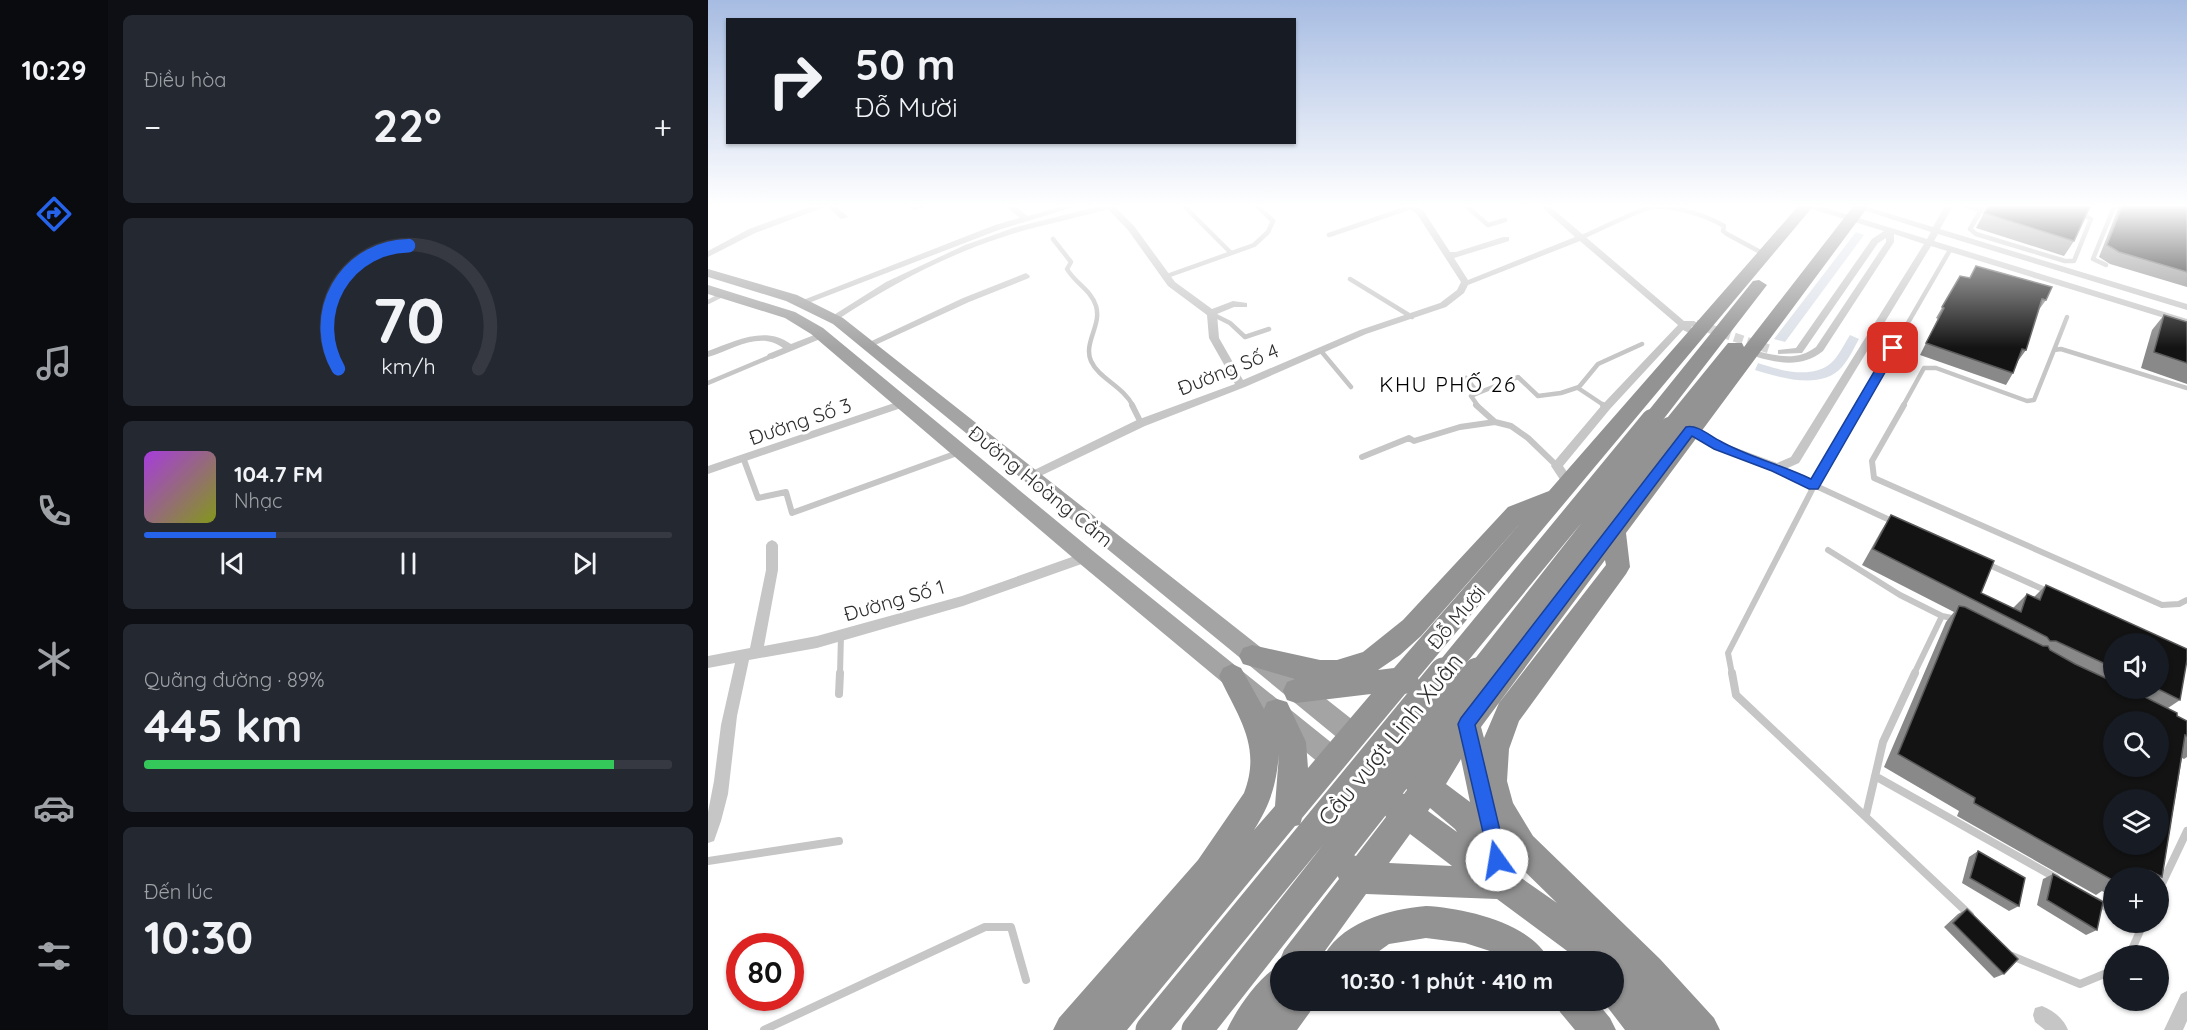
<!DOCTYPE html>
<html lang="vi">
<head>
<meta charset="utf-8">
<style>
  :root { --surface:#171b24; --page:#242831; --text:#f1f3f6; --muted:#9ea1a6; --line:#363941; --accent:#2563eb }
  body { margin:0; font-family:Quicksand,sans-serif; background:var(--page); color:var(--text); height:100vh; display:flex; flex-direction:column; font-size:22px; white-space:nowrap }
  * { box-sizing:border-box; margin:0 }
  p { font-size:20px; color:var(--muted) }
  .icon { flex:none; width:33px; height:33px; fill:none; stroke:currentColor; stroke-width:2; stroke-linecap:round; stroke-linejoin:round }
  .map { position:relative; flex:1; overflow:hidden }
  .panel { display:flex; flex-direction:column; gap:15px; padding:15px; background:#0d0f14; width:600px }
  .panel>* { flex:none }
  .top-card { position:absolute; left:18px; top:18px; width:570px; height:126px; border-radius:0px; box-shadow:0 2px 4px #0004; background:#171b24; color:var(--text); overflow:hidden }
  .buttons { position:absolute; left:1395px; top:633px; display:grid; gap:12px }
  .buttons a { display:grid; place-items:center; width:66px; height:66px; border-radius:50%; background:var(--surface); box-shadow:0 2px 4px #0004; font-size:30px }
  .speed { position:absolute; left:18px; top:933px; display:flex; gap:12px; font-size:30px; font-weight:700; text-align:center }
  .speed>* { display:grid; place-content:center; width:78px; height:78px; border-radius:50%; background:var(--surface); box-shadow:0 2px 4px #0004; line-height:1 }
  .speed .limit { border:9px solid #d22; background:#fff; color:#111 }
  .pin { position:absolute; display:grid; place-items:center; width:51px; height:51px; color:#fff; margin:-26px; border-radius:12px; box-shadow:0 3px 9px #0006 }
  .me { position:absolute; width:66px; margin:-33px; rotate:347deg; stroke-linejoin:round; filter:drop-shadow(0 0 4px #0008) }
  .turn { display:flex; align-items:center; gap:21px; height:126px; padding:0 30px; font-size:27px }
  .turn .icon { width:78px; height:78px; stroke-width:2.5 }
  .turn b { display:block; font-size:42px; line-height:51px }
  .big { font-size:45px; font-weight:700; line-height:1.1 }
  .panel .widget { flex:1; display:flex; flex-direction:column; justify-content:center; gap:9px; min-width:0; padding:0 21px; border-radius:9px; background:var(--page) }
  .panel .dial { align-items:center; gap:0 }
  .dial svg { height:156px; overflow:visible; fill:none; stroke:var(--line); stroke-width:7; stroke-linecap:round; text-anchor:middle }
  .dial text { fill:var(--text); stroke:none }
  .song { display:flex; align-items:center; gap:18px }
  .cover { width:72px; height:72px; border-radius:9px; background:linear-gradient(135deg,hsl(280 70% 55%),hsl(70 70% 35%)) }
  .played { height:6px; border-radius:3px; background:linear-gradient(90deg,var(--accent) 25%,var(--line) 25%) }
  .keys { display:flex; justify-content:space-around; direction:ltr }
  .heat { display:flex; justify-content:space-between; align-items:center; font-size:33px; direction:ltr }
  .charge { height:9px; border-radius:4px; background:linear-gradient(90deg,#34c759 89%,var(--line) 0) }
  .trip { position:absolute; left:562px; top:951px; width:354px; height:60px; border-radius:30px; background:var(--surface); box-shadow:0 2px 4px #0004; font-weight:700; line-height:60px; text-align:center }
  main { display:flex; flex:1; min-height:0 }
  .tabs { display:flex; flex-direction:column; width:108px; justify-content:space-around; align-items:center; background:#090b0e; color:var(--muted) }
  .tabs .icon { width:42px; height:42px }
  .tabs .current { color:var(--accent) }
  .tabs b { font-size:27px; color:var(--text) }
  .map>svg:first-child { display:block }
</style>
</head>
<body>
<main>
<nav class="tabs">
<b>10:29</b>
<svg class="icon current" aria-label="directions" viewBox="0 0 24 24"><path d="M12 3l9 9-9 9-9-9zM9 14v-3h6M13 9l2 2-2 2"/></svg>
<svg class="icon" aria-label="music" viewBox="0 0 24 24"><path d="M9 18V5l10-2v13"/><circle cx="6" cy="18" r="3"/><circle cx="16" cy="16" r="3"/></svg>
<svg class="icon" aria-label="phone" viewBox="0 0 24 24"><path d="M5 4h4l2 5-3 2q2 4 5 5l2-3 5 2v4C11 20 4 13 5 4z"/></svg>
<svg class="icon" aria-label="climate" viewBox="0 0 24 24"><path d="M12 3v18M4 7l16 10M4 17L20 7"/></svg>
<svg class="icon" aria-label="car" viewBox="0 0 24 24"><path d="M5 17H2v-5l4-1 3-4h7l3 4 3 1v5h-3M9 17h6M6 11h13"/><circle cx="7" cy="17" r="2"/><circle cx="17" cy="17" r="2"/></svg>
<svg class="icon" aria-label="filters" viewBox="0 0 24 24"><path d="M4 7h16M4 17h16"/><circle cx="9" cy="7" r="2"/><circle cx="15" cy="17" r="2"/></svg>
</nav>
<section class="panel">
<div class="widget"><p>Điều hòa</p>
<div class="heat"><a>−</a><b class="big">22°</b><a>+</a></div>
</div>
<div class="widget dial"><svg viewBox="0 0 100 80">
<path d="M14 69A42 42 0 1 1 86 69"/>
<path d="M14 69A42 42 0 0 1 50 6" stroke="#2563eb"/>
<text x="50" y="56" font-size="32" font-weight="700">70</text>
<text x="50" y="72" font-size="11">km/h</text>
</svg></div>
<div class="widget">
<div class="song"><i class="cover"></i><div><b>104.7 FM</b><p>Nhạc</p></div></div>
<div class="played"></div>
<div class="keys"><svg class="icon" aria-label="previous" viewBox="0 0 24 24"><path d="M18 5L8 12l10 7zM5 5v14"/></svg><svg class="icon" aria-label="pause" viewBox="0 0 24 24"><path d="M8 5v14M16 5v14"/></svg><svg class="icon" aria-label="next" viewBox="0 0 24 24"><path d="M6 5l10 7-10 7zM19 5v14"/></svg></div>
</div>
<div class="widget"><p>Quãng đường · 89%</p><b class="big">445 km</b><div class="charge"></div></div>
<div class="widget"><p>Đến lúc</p><b class="big">10:30</b></div>
</section>
<div class="map">
<svg width="1479" height="1030" viewBox="0 0 1479 1030">
  <rect width="100%" height="100%" fill="#fff"/>
  <path fill="#dbe0e8" d="M1148,232L1156,235L1077,342L1066,339Z
    M1142,335L1151,339C1146,348 1141,359 1134,367C1113,391 1071,377 1047,370L1050,363C1072,370 1103,380 1123,363C1131,356 1136,344 1142,335Z"/>
  <g fill="none" stroke-linecap="round" stroke-linejoin="round">
    <path stroke="#d5d5d5" stroke-width="9" stroke-dasharray="9 4.5" stroke-linecap="butt" d="M988,324L1061,349"/>
    <path stroke="#c6c6c6" stroke-width="4.5" d="M756,204L780,225L797,220
      M1252,204L1273,210L1276,204
      M476,206L523,253
      M1273,210L1262,229L1268,234L1357,261H1366L1383,219L1372,213
      M621,235L703,207L700,204
      M874,237C889,231 931,209 944,207C965,205 998,215 1016,226L1015,231L1019,234L1056,254
      M345,239L363,262L359,269C367,283 384,291 388,306C394,325 375,343 383,361C391,379 415,386 425,406
      M1398,265L1385,259L1406,207
      M459,276L546,245L560,232L565,221L547,204
      M642,279L704,317
      M0,302L16,294
      M504,314L522,323L537,337L561,329
      M1346,350L1359,317
      M613,351L643,387
      M758,378L770,393L763,396L770,406
      M0,383L64,356
      M870,388L897,406
      M770,393L810,377L830,396L853,393L871,387L890,364L934,344
      M1152,406L1242,250
      M1195,406L1216,368H1228L1319,401L1326,400L1346,350L1353,349L1479,388"/>
    <path stroke="#c6c6c6" stroke-width="6" d="M424,405L433,423
      M768,405L787,422L803,426L820,438L849,466
      M895,405L898,407
      M1196,405L1164,461L1166,478L1454,605L1471,604L1479,600
      M654,457L701,438L706,441L752,427L787,422
      M36,460L50,498L78,492L84,513L252,452
      M1069,468L1186,522
      M1120,550L1192,595L1234,616
      M1277,563L1339,591
      M132,674L133,635
      M1024,674L1020,653L1106,486L1153,405
      M1206,674L1234,616L1249,619"/>
    <path stroke="#c6c6c6" stroke-width="8" d="M1024,673L1028,695L1262,915
      M131,694L132,673
      M1167,776L1348,878
      M1158,815L1175,742L1207,673
      M0,861L131,841
      M1450,892L1479,831
      M1388,901L1406,912
      M1424,922L1434,928
      M1304,956L1372,984L1406,970
      M1421,956L1436,922
      M56,1030L277,927H303L318,980"/>
    <path fill="#c6c6c6" fill-rule="evenodd" d="M110,204H126L140,217L133,219L119,206L47,233L0,257V251L41,229Z
      M197,204H224L206,210Z
      M295,204H304L320,216L363,204H376L293,229L98,304H92L90,302L287,225L312,218Z
      M400,204H412L407,207L426,226L467,282L504,309L525,301L539,303V307H526L509,314L511,338L535,380L652,330L732,303L749,290L753,282L709,214L699,207L703,205L715,210L742,252H748L795,237H801V241L746,258L760,280L867,237L830,204H839L976,321H986L991,324L983,327L986,330L984,332L981,333L975,330L902,409L855,466L867,484L861,488L857,487L843,466L845,463L894,405L970,325L872,241L760,285L756,293L738,307L658,334L537,387L437,426L322,481L316,477L318,474L429,420L527,384L501,338L499,315L460,286L420,230L400,209C366,219 331,225 298,236C238,255 182,285 129,320L126,321L121,318L178,282L257,245L308,227Z
      M1097,204H1105L1219,239L1223,232L1137,204H1149L1225,227L1238,204H1246L1232,229L1479,304V310L1230,234L1226,241L1479,319V325L1223,246L1091,463L1073,471H1065L1007,449L977,430L982,426L986,427L1015,443L1069,463L1083,457L1216,244L1186,234V242L1115,351C1095,367 1073,364 1049,357V353L1053,352C1073,357 1091,360 1108,347L1178,242V238L1170,243L1094,353L1070,354V350L1088,348L1164,239L1176,231L1097,207Z
      M318,273L322,276L321,278L261,302L163,347H157L155,345L255,298Z
      M114,332L119,335L117,337L64,359L59,356L60,354L75,348C52,330 24,350 0,357V351C27,341 57,325 83,344Z
      M195,400L200,404L199,406L0,474V466Z
      M64,540L68,542L70,545V570L56,646L109,636L254,596L378,552L382,553L384,557L382,561L255,606L109,648L41,660L29,716L20,794L13,821L6,841L0,843V812L6,781L13,725L27,663L0,668V656L42,648L58,570V545L60,542Z
      M1479,991V1021L1475,1030H1456L1473,994Z
      M1334,1006C1345,1010 1356,1019 1360,1030H1337L1327,1022L1325,1015L1327,1008Z"/>
    <path fill="#a4a4a4" fill-rule="evenodd" d="M0,269L89,295L135,318L655,728L658,736L655,744L646,747L637,744L125,324L78,301L0,277Z
      M0,285L87,312L115,328L385,551L635,752L638,760L635,768L626,772L617,768L371,563L103,334L77,318L0,294Z"/>
    <path fill="#939393" fill-rule="evenodd" d="M1092,204H1107L710,678L712,683L708,691L697,694L594,818L592,825L587,826L419,1030H345L351,1018L490,860L536,793C554,746 530,717 511,676L515,668L524,664L533,668L556,709L559,702L569,699L579,702L598,742L600,768L663,694L588,703L579,700L575,691L579,682L587,679L535,664L531,656L535,648L544,645L612,660H629L655,652L695,620L800,507L841,491ZM816,519L686,668L670,670L692,655L713,636ZM571,754L567,806L546,830C563,803 568,785 571,754Z
      M1147,204H1162L918,533L922,567L918,574L811,721L801,749L799,781L805,803L825,836L952,959L1006,1018L1012,1030H917L894,1000H906V962H874L789,899L658,894L609,962H573V1000H607L602,1012L589,1030H519C528,1010 552,974 573,965L571,962L576,950L631,879L627,870L632,859L643,854L648,856L678,817L672,805L677,795L687,790L696,794L699,790L693,778L697,768L707,764L715,767L742,726L738,718L742,709L752,705L756,707L969,433L962,435L955,433L952,428L955,423L1020,343H1034L1036,347ZM897,560L898,565L791,703L776,738L773,727ZM753,759L762,802L738,784ZM722,808L747,829L749,832L720,811ZM702,834L744,866L681,863ZM805,860L849,903L809,875Z
      M1051,280L1059,285L951,425L944,427L937,425L934,420L937,415L1045,281Z
      M718,906C756,908 825,923 842,962H798L782,951L757,943L718,938L681,944L656,962H613C629,923 681,909 718,906Z
      M847,1000H887L902,1018L908,1030H867L852,1012Z"/>
    <path stroke="#939393" stroke-width="22" d="M735,674L944,420
      M769,674L962,428"/>
    <path stroke="#939393" stroke-width="31" d="M443,1030L736,673
      M489,1030L770,673"/>
  </g>
  <path fill="#898989" fill-rule="evenodd" d="M1408,204H1479V287L1402,264L1391,257L1410,209Z
    M1276,213L1366,241L1356,256L1268,228Z
    M1268,266L1338,300L1330,311L1318,350L1310,361L1305,373L1298,385L1212,355L1230,319L1228,318L1252,276L1261,278Z
    M1456,315L1479,322V384L1433,368L1444,330Z
    M1183,515L1273,593L1305,608L1319,594L1326,597L1338,585L1472,700L1460,708L1469,716L1479,721V757L1476,759L1474,758L1454,877L1450,878H1406V898L1394,891L1388,895L1249,816L1251,811L1176,767L1238,622L1246,612L1154,565L1173,531ZM1406,644L1450,688H1406Z
    M1270,851L1311,906L1301,911L1254,883L1261,857Z
    M1345,874L1389,930L1378,935L1329,905L1335,879Z
    M1259,909L1296,974L1286,978L1236,927L1250,914Z"/>
  <path fill="#131313" stroke="#5a5a5a" stroke-width="1.5" fill-rule="evenodd" d="M1282,204H1383L1366,241L1276,213Z
    M1415,204H1479V272L1411,252L1399,245Z
    M1268,266L1344,287L1338,300L1334,299L1318,350L1314,349L1305,373L1218,343L1236,308L1234,307L1252,276L1262,278Z
    M1456,315L1479,322V363L1446,352Z
    M1183,515L1286,561L1273,593L1313,612L1319,594L1332,600L1338,585L1479,649V660L1472,700L1448,688H1450V644H1406V668L1348,641H1342L1339,637L1165,549Z
    M1251,606L1257,607L1335,646H1340L1342,650L1367,664L1406,682V688H1419L1469,713V716L1479,721V736L1477,735L1454,877L1442,871L1441,878H1406V881L1266,803L1267,798L1190,754ZM1406,722H1450V766H1406ZM1406,800H1450V844H1406Z
    M1270,851L1317,878L1311,906L1262,878Z
    M1345,874L1395,902L1389,930L1339,900Z
    M1259,909L1310,959L1296,974L1245,923Z"/>
  <linearGradient id="sky" x2="0" y2="1"><stop stop-color="#a7bce2"/><stop offset="0.59" stop-color="#fff"/><stop offset="1" stop-color="#fff" stop-opacity="0"/></linearGradient>
  <rect width="1479" height="348" fill="url(#sky)"/>
  <path fill="#2563eb" stroke="#184099" stroke-width="1.5" d="M1185,345L1191,348L1110,489H1101L1064,471L1006,449L984,436L767,725L799,860L796,867L789,870L783,867L750,724L753,718L978,427C989,424 1002,436 1012,441C1038,456 1074,465 1103,479L1180,348Z"/>
  <g text-anchor="middle" dominant-baseline="central" stroke-width="6" stroke-linejoin="round" paint-order="stroke">
    <g font-size="20" fill="#2c2c2c" stroke="#fff">
      <text transform="translate(520 369) rotate(-22)">Đường Số 4</text>
      <text transform="translate(92 421) rotate(-19)">Đường Số 3</text>
      <text transform="translate(333 486) rotate(39)">Đường Hoàng Cầm</text>
      <text transform="translate(186 600) rotate(-16)">Đường Số 1</text>
      <text transform="translate(748 617) rotate(-49)">Đỗ Mười</text>
    </g>
    <g font-size="21" letter-spacing="1.5" fill="#000" stroke="#fff">
      <text x="740" y="384">KHU PHỐ 26</text>
    </g>
    <g font-size="24" fill="#2c2c2c" stroke="#fff">
      <text transform="translate(682 739) rotate(-51)">Cầu vượt Linh Xuân</text>
    </g>
  </g>
</svg>
<div class="buttons">
<a><svg class="icon" aria-label="sound" viewBox="0 0 24 24"><path d="M4 9h4l5-4v14l-5-4H4zM17 9q2 3 0 6"/></svg></a>
<a><svg class="icon" aria-label="search" viewBox="0 0 24 24"><circle cx="10" cy="10" r="6"/><path d="M15 15l6 6"/></svg></a>
<a><svg class="icon" aria-label="layers" viewBox="0 0 24 24"><path d="M12 4l9 5-9 5-9-5zM3 14l9 5 9-5"/></svg></a>
<a>+</a>
<a>−</a>
</div>
<div class="speed"><div class="limit">80</div></div>
<div class="pin" style="left:1185px;top:348px;background:#d93025"><svg class="icon" aria-label="arrive" viewBox="0 0 24 24"><path d="M6 21V4h12l-3 4 3 4H6"/></svg></div>
<svg class="me" style="left:789px;top:860px" viewBox="-20 -20 40 40"><circle r="19" fill="#fff"/><path d="M0-13L10 11 0 6-10 11z" fill="#2563eb"/></svg>
<div class="trip">10:30 · 1 phút · 410 m</div>
<div class="top-card">
<div class="turn"><svg class="icon" aria-label="right" viewBox="0 0 24 24"><path d="M7 20v-9h11M14 6l5 5-5 5"/></svg><div><b>50 m</b>Đỗ Mười</div></div>
</div>
</div>
</main>
</body>
</html>
